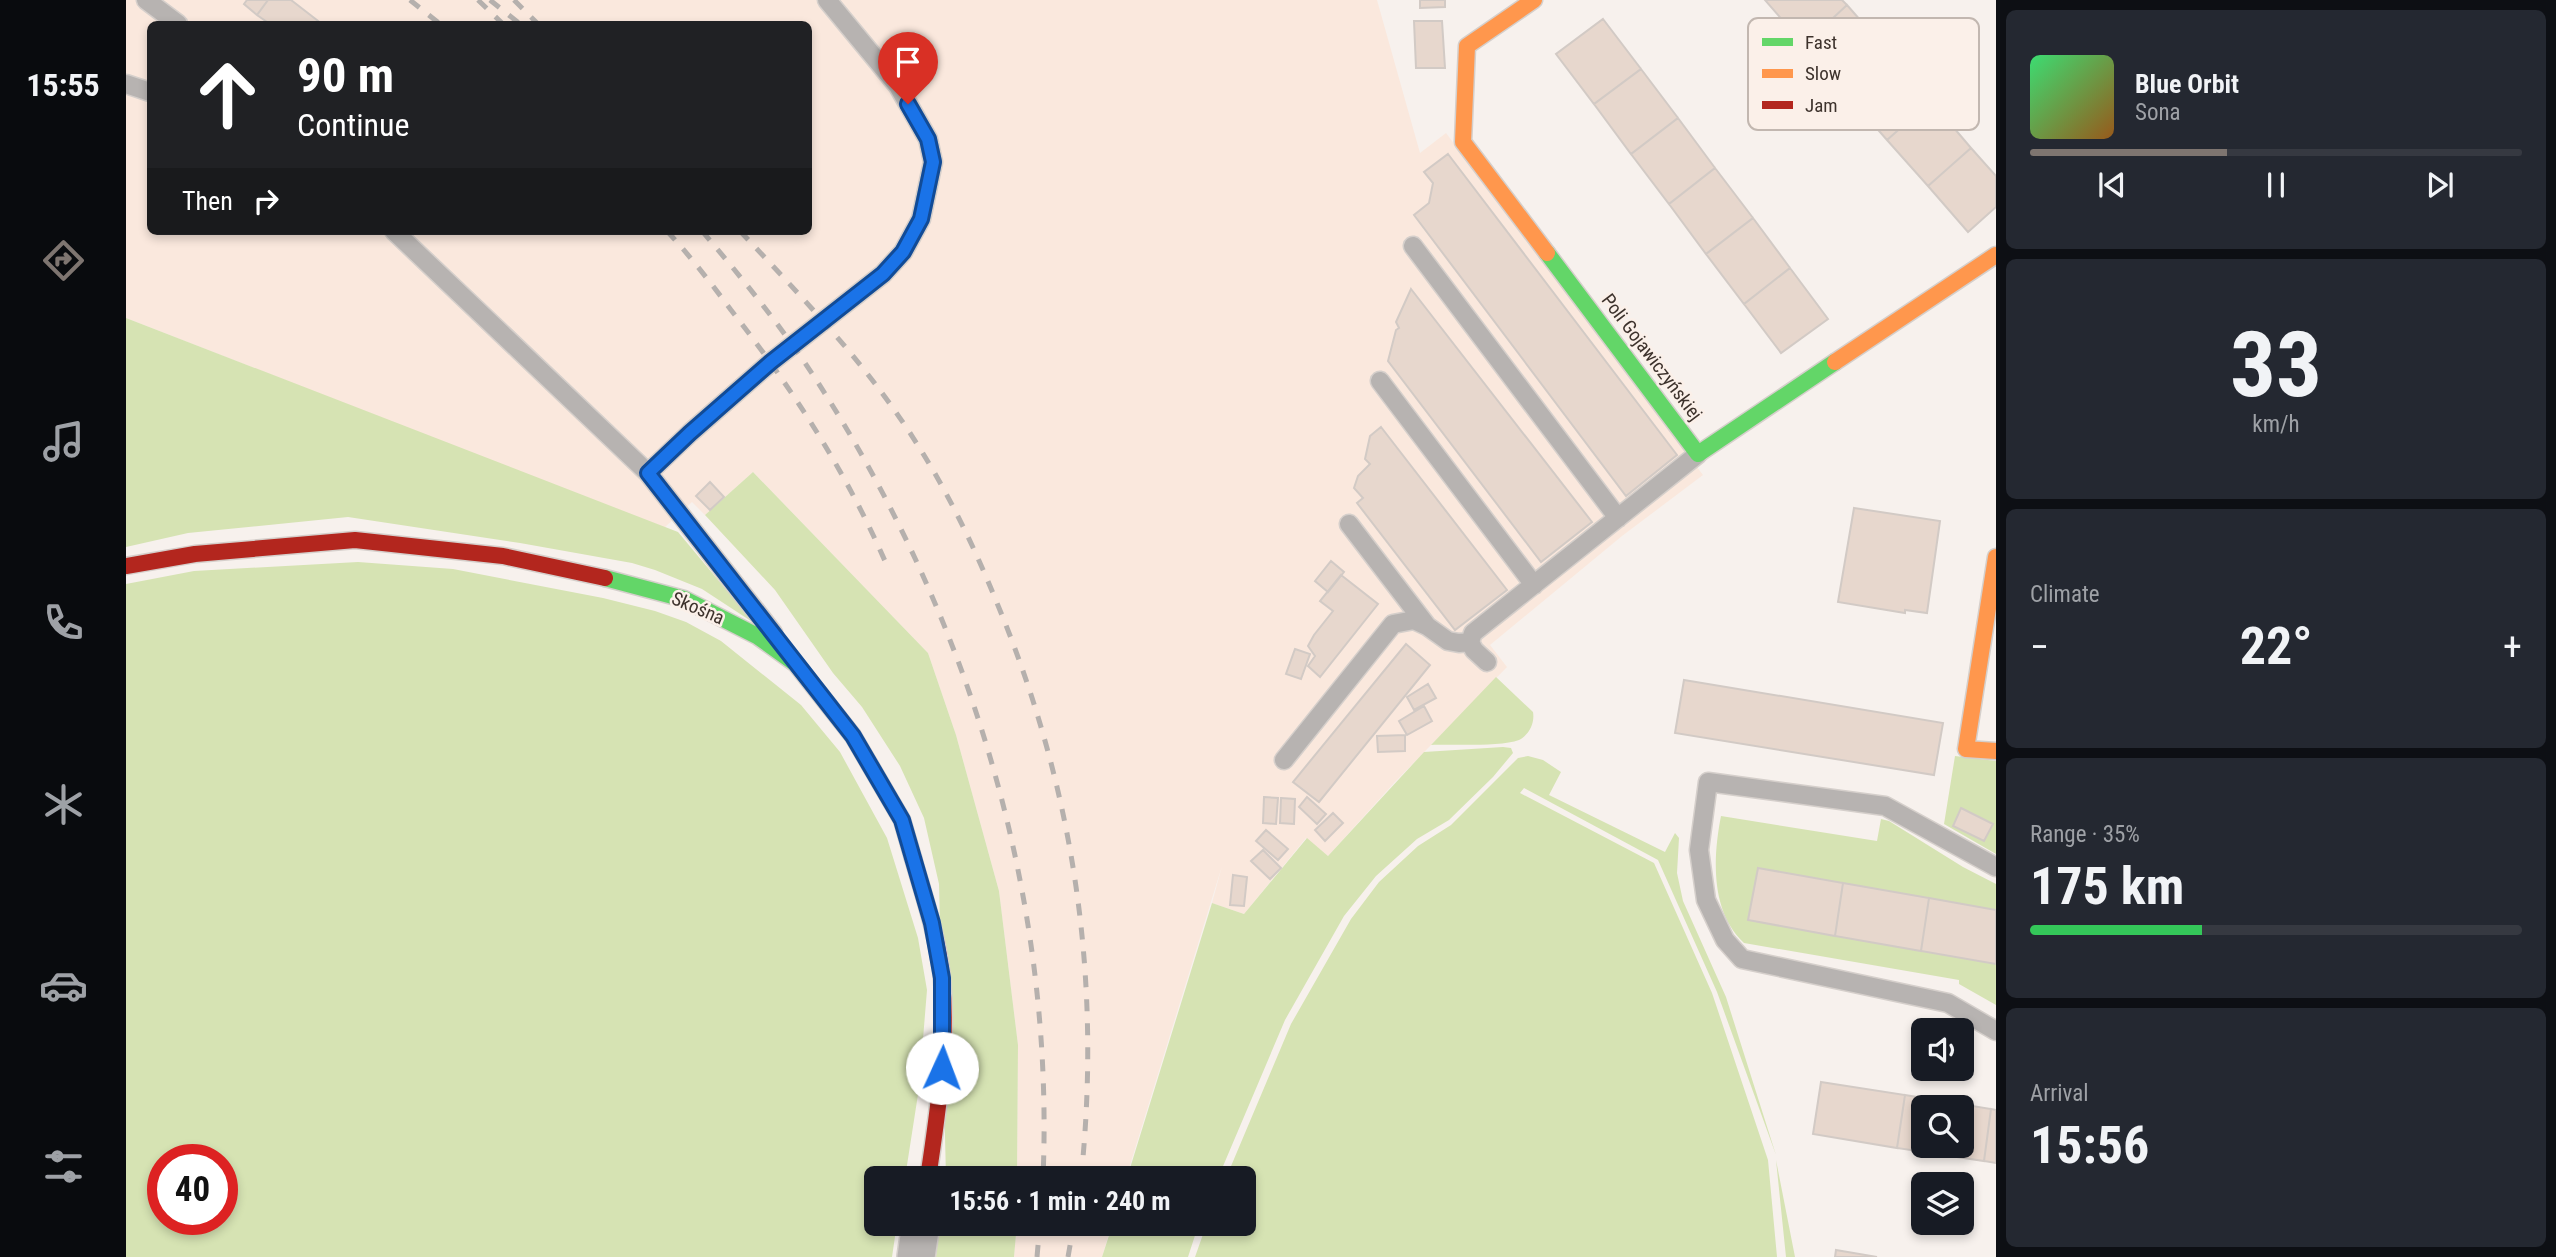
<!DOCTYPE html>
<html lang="en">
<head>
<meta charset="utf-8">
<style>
  :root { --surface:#171b24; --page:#242831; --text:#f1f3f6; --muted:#9ea1a6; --line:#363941; --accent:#7e7570 }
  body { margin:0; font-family:"Roboto Condensed",sans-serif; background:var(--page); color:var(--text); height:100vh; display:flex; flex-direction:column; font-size:26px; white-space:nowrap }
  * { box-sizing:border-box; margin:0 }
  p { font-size:23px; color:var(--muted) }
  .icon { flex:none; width:38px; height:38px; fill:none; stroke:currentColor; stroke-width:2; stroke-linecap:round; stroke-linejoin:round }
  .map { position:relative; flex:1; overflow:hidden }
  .details { display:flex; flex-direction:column; gap:10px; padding:10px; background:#0d0f14; width:560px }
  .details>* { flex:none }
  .guide { position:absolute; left:21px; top:21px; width:665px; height:214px; border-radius:10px; box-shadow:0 4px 10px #0003; background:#202124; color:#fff; overflow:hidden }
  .fabs { position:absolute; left:1785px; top:1018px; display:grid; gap:14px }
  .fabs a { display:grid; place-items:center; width:63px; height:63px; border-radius:10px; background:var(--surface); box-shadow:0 4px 10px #0003; font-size:35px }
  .speed { position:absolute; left:21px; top:1144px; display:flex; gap:14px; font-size:35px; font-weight:700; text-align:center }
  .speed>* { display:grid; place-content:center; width:91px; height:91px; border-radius:50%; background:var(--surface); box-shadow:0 4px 10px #0003; line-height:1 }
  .speed .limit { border:10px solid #d22; background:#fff; color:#111 }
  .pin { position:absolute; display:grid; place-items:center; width:60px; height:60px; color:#fff; margin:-72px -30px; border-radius:50% 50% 50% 0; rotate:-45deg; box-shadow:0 0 7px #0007 }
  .pin .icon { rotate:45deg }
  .me { position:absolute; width:77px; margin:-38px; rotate:2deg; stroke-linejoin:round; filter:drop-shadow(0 0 5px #0008) }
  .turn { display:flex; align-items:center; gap:24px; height:147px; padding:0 35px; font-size:32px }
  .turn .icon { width:91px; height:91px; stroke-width:2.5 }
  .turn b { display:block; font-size:49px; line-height:60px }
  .then { display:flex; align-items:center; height:66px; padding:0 35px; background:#0003; gap:14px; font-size:26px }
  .big { font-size:52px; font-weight:700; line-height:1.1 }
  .details .widget { flex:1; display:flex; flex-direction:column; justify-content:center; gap:10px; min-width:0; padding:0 24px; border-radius:10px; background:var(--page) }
  .details .dial { align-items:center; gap:0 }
  .dial b { font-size:91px; line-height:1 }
  .song { display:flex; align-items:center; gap:21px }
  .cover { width:84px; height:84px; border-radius:10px; background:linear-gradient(135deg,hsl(140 70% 55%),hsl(30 70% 35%)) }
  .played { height:7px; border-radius:4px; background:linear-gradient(90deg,var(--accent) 40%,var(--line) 40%) }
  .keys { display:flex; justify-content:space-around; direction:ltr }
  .heat { display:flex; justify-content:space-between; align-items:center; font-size:38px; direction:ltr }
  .charge { height:10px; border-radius:5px; background:linear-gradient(90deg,#34c759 35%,var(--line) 0) }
  .trip { position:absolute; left:738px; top:1166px; width:392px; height:70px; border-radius:10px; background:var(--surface); box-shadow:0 4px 10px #0003; font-weight:700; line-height:70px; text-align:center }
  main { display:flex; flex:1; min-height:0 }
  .menu { display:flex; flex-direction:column; width:126px; justify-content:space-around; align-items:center; background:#090b0e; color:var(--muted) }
  .menu .icon { width:49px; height:49px }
  .menu .active { color:var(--accent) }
  .menu b { font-size:32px; color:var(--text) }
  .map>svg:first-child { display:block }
</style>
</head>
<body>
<main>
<nav class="menu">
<b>15:55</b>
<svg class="icon active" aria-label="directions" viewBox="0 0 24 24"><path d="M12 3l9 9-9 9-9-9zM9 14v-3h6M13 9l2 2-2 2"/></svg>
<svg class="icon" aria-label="music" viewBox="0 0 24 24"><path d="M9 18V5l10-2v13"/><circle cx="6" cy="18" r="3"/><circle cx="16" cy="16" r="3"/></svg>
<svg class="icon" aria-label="phone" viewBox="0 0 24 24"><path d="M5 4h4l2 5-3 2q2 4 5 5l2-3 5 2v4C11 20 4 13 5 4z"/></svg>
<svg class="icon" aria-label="climate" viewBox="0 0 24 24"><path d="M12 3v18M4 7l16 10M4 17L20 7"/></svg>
<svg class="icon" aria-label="car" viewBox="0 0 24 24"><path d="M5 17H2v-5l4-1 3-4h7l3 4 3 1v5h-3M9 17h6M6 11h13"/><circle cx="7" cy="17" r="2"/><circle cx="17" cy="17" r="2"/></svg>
<svg class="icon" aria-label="filters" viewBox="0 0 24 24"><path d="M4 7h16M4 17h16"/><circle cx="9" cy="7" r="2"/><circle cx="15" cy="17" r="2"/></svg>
</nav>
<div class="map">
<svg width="1870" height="1257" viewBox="0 0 1870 1257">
  <rect width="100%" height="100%" fill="#f7f1ed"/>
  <path fill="#fae8dd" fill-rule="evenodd" d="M0,0H1251L1294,153L1320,133L1577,475L1496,536L1364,645L1381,667L1268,783L1202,856L1180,838L1118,914L1086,903L1096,866L1000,1178H891L892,1045L873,891L830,735L802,653L627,472L579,515L566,502L538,528L0,318ZM24,24H682V231H24Z
    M891,1223H986L976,1257H888Z"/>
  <path fill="#d6e3b3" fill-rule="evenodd" d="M0,318L552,532L628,623L576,589L529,570L506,563L394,543L222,517L62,533L0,547Z
    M627,472L802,653L830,735L873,891L892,1045L891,1178H820L813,884L798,818L774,766L736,707L707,673L649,590L579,515Z
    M232,562L327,569L477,598L529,611L560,622L595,641L675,705L714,752L761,838L792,938L801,990L793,1088L779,1178H751V1223H771L766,1257H0V584L68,571ZM37,1160H96V1220H37Z
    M1370,677L1407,712C1409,723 1403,735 1393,740C1374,747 1328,744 1305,745Z
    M1377,747L1385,748L1387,753L1367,777L1323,820L1291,839L1250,876L1218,916L1159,1020L1092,1178H1001L1086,903L1118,914L1181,838L1202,856L1298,752Z
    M1402,756L1417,760L1435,772L1423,795L1539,852L1549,833L1553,838L1551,873L1557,901L1600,997L1650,1155L1591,992L1532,860L1398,788L1394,793L1528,863L1586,993L1642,1160L1651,1257H1069L1081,1223H1118V1178H1100L1165,1024L1225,919L1253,882L1292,846L1325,825L1392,758Z
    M1829,756L1870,761V854L1818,824Z
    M1595,816L1751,841L1755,819L1763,821L1837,867L1870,884V1005L1833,984V980L1618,943C1584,911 1587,857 1595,816Z
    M1650,1160L1669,1257H1660Z
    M814,1223H891L888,1257H810Z
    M987,1223H1073L1062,1257H976Z"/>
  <path fill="#e7d7cd" stroke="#d2cac5" stroke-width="2" fill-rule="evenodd" d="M121,0H142L131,15L118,4Z
    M142,0H165L196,24H144L131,15Z
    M1294,0H1319V7L1294,8Z
    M1639,0H1716L1721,5L1678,45Z
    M1721,5L1763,53L1719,92L1678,45Z
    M1477,19L1515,69L1468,104L1430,54Z
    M1288,21H1316L1319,68H1290Z
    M1763,53L1805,101L1761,140L1719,92Z
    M1515,69L1552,118L1505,154L1468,104Z
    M1805,101L1845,148L1802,186L1761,140Z
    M1552,118L1589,168L1543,204L1505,154Z
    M1845,148L1870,176V207L1842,232L1802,186Z
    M1322,154L1551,455L1500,496L1288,215L1303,203L1307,183L1298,172Z
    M1589,168L1627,218L1580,254L1543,204Z
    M1627,218L1664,268L1618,304L1580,254Z
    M1664,268L1702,319L1655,353L1618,304Z
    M1285,289L1466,522L1415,562L1262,361L1270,330L1273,328L1270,322Z
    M1255,427L1381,590L1329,630L1231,503L1237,498L1228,488L1232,476L1244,464L1239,459L1244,436Z
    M584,482L598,497L584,510L570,496Z
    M1728,508L1814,521L1801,613L1779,610V613L1712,602Z
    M1205,561L1218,572L1202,592L1189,581Z
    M1215,575L1252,604L1194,677L1182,666L1189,656L1182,646L1188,635L1207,611L1194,601Z
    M1280,644L1304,665L1193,802L1167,782Z
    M1169,649L1184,654L1175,679L1160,674Z
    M1558,680L1817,723L1808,775L1549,733Z
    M1302,684L1310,698L1288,710L1281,697Z
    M1298,706L1306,721L1281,735L1273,721Z
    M1279,735V751L1252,752L1251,736Z
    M1138,797L1152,798L1150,824L1137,823Z
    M1181,797L1200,814L1191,824L1173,807Z
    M1155,798L1169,799L1168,824L1154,823Z
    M1835,808L1867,824L1858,841L1827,826Z
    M1207,813L1217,823L1199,841L1189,830Z
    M1140,830L1162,849L1152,860L1130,841Z
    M1137,850L1155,868L1144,879L1125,861Z
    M1632,868L1717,883L1709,936L1622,920Z
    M1107,875L1121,877L1118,906L1104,905Z
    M1717,883L1803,898L1795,951L1709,936Z
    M1803,898L1870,910V964L1795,951Z
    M1695,1082L1779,1095L1771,1148L1687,1134Z
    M1779,1095L1865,1109L1858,1161L1771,1148ZM1797,1108H1836V1146H1797Z
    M1865,1109L1870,1110V1163L1858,1161Z
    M1710,1250L1751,1257H1709Z"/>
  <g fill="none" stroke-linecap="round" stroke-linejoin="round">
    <g stroke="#d5cfcb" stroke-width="21">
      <path id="lane" d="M20,0L52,24
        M0,84L24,92
        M268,231L522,473L647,633
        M1287,246L1492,518
        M1254,381L1408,585
        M522,473L564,433L645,362L757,274L777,252L795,219L807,162L802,139L772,86L701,0
        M1223,524L1301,626L1322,641L1333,643L1344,642
        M1361,662L1348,650L1344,642L1347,633L1572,454
        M1158,760L1267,624L1288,620L1301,626
        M1870,867L1759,806L1582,782L1573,850L1580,900L1599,940L1616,959L1822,1003L1870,1031"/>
    </g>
    <g stroke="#d5cfcb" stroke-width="40">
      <path id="street" d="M790,1257L795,1223"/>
    </g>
    <g stroke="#d5cfcb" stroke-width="19">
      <path id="fast" d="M1421,253L1572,454L1709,362
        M479,578L558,599L631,636L670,664L727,736L776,820L787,858"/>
    </g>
    <g stroke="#d5cfcb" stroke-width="19">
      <path id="slow" d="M1408,0L1341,46L1337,142L1421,253
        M1709,362L1870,255
        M1870,557L1840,749L1870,751"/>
    </g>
    <g stroke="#d5cfcb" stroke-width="19">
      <path id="jam" d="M0,566L69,554L229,540L377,556L479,578
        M787,858C798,897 812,937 816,979C822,1045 812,1112 802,1178"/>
    </g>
    <use href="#lane" stroke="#b7b3b1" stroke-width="18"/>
    <use href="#street" stroke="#b7b3b1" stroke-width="37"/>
    <use href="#fast" stroke="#63d668" stroke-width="16"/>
    <use href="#slow" stroke="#ff974d" stroke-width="16"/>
    <use href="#jam" stroke="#b3261e" stroke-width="16"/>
    <path stroke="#b5b0ad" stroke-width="5" stroke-dasharray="12 12" stroke-linecap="butt" d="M284,0L314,24
      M352,0L377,24
      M364,0L394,24
      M388,0L412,24
      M541,231C564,256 585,283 605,310C666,388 719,470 759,561
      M576,231C616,278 655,326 689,378C842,613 929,895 917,1178
      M614,231C672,293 731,354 778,424C816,480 846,541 871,603C948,788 976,978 955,1178
      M911,1257L914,1223
      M942,1257L948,1223"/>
  </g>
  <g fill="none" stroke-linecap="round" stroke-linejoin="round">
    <g stroke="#114b97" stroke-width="18">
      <path id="route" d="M782,104L802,139L807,162L795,219L777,252L757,274L645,362L564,433L522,473L727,736L776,820L806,923L816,978V1068"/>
    </g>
    <use href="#route" stroke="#1a73e8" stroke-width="12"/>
  </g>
  <g text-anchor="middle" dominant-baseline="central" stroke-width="5" stroke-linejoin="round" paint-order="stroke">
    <g font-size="19" fill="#3d322c" stroke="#fbf0e9">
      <text transform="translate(1526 357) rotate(53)">Poli Gojawiczyńskiej</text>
      <text transform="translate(572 608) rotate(23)">Skośna</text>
    </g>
  </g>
  <rect x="1622" y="18" width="231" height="112" rx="10" fill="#fbf0e9" stroke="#c2b7b0" stroke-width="2"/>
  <rect x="1636" y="38" width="31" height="8" fill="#63d668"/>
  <rect x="1636" y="69" width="31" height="9" fill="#ff974d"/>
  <rect x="1636" y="101" width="31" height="8" fill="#b3261e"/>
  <g font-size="19" fill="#3d322c">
    <text x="1679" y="49">Fast</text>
    <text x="1679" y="80">Slow</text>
    <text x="1679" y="112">Jam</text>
  </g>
</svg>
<div class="fabs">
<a><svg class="icon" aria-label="sound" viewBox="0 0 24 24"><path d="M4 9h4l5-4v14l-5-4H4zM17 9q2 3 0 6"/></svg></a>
<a><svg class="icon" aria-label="search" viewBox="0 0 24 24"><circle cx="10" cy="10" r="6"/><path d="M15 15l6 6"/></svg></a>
<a><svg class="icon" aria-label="layers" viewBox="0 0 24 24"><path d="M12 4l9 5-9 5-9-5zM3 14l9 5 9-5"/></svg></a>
</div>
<div class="speed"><div class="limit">40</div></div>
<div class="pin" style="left:782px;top:104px;background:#d93025"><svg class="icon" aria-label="arrive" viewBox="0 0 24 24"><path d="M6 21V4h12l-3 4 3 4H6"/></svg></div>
<svg class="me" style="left:816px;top:1068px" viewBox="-20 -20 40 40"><circle r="19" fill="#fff"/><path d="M0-13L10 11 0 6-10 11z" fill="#1a73e8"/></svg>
<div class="trip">15:56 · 1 min · 240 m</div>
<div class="guide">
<div class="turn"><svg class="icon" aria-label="ahead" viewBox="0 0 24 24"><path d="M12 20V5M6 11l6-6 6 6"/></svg><div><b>90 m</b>Continue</div></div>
<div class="then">Then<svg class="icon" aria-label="right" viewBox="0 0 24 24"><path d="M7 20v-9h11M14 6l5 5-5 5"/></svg></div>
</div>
</div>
<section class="details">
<div class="widget">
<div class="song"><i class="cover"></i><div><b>Blue Orbit</b><p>Sona</p></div></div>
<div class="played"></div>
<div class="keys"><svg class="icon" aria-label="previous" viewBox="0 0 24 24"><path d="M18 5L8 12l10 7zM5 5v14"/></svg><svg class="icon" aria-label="pause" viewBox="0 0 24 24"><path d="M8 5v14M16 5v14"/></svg><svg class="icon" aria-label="next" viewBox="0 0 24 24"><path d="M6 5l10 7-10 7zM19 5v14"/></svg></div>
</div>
<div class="widget dial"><b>33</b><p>km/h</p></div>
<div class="widget"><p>Climate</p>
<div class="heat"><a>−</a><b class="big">22°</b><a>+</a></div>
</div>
<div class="widget"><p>Range · 35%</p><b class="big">175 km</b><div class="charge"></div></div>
<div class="widget"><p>Arrival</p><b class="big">15:56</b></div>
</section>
</main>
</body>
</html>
